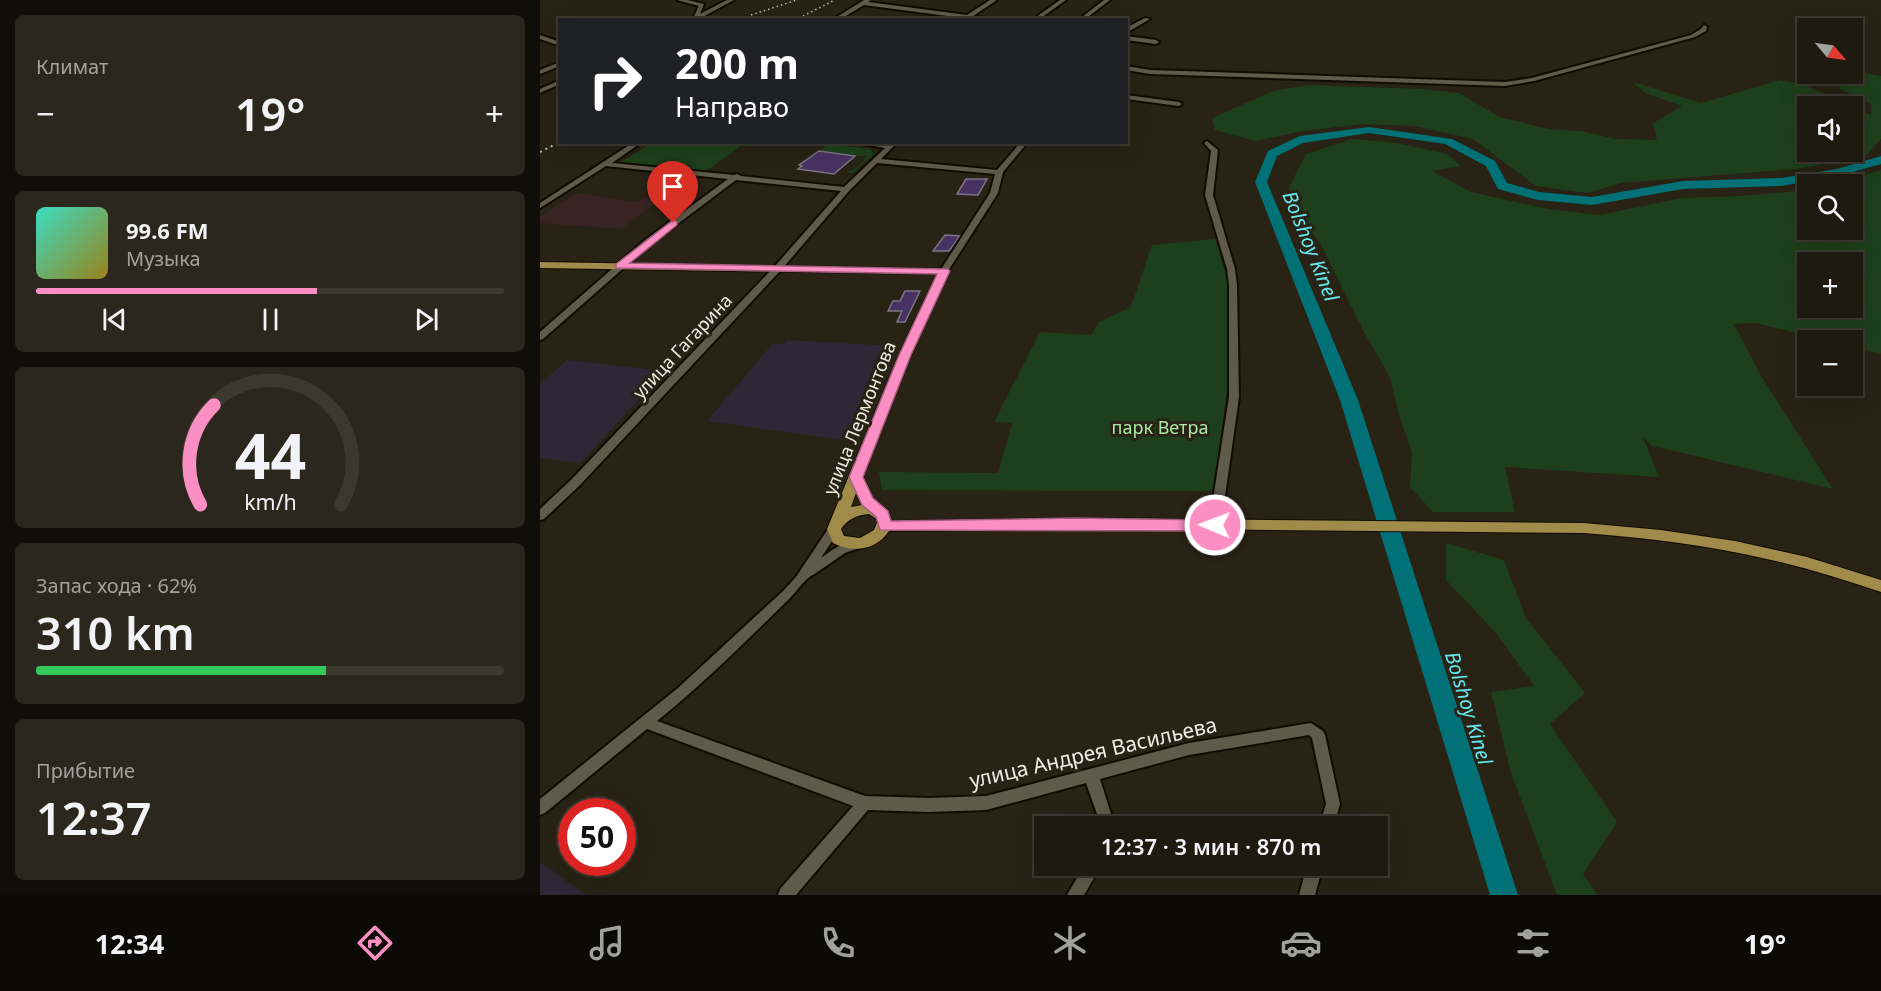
<!DOCTYPE html>
<html lang="ru">
<head>
<meta charset="utf-8">
<style>
  :root { --surface:#1e1a0f; --page:#2b271d; --text:#f1f3f6; --muted:#a1a19e; --line:#3c382f; --accent:#fb8fc4 }
  body { margin:0; font-family:"Noto Sans",sans-serif; background:var(--page); color:var(--text); height:100vh; display:flex; flex-direction:column; font-size:22px; white-space:nowrap }
  * { box-sizing:border-box; margin:0 }
  p { font-size:20px; color:var(--muted) }
  .icon { flex:none; width:33px; height:33px; fill:none; stroke:currentColor; stroke-width:2; stroke-linecap:round; stroke-linejoin:round }
  .map { position:relative; flex:1; overflow:hidden }
  .side { display:flex; flex-direction:column; gap:15px; padding:15px; background:#100e08; width:540px }
  .side>* { flex:none }
  .guide { position:absolute; left:18px; top:18px; width:570px; height:126px; border-radius:0px; box-shadow:0 6px 24px #0002,0 0 0 2px var(--line); background:#202124; color:#fff; overflow:hidden }
  .needle { width:39px; rotate:119deg }
  .buttons { position:absolute; left:1257px; top:18px; display:grid; gap:12px }
  .buttons a { display:grid; place-items:center; width:66px; height:66px; border-radius:0px; background:var(--surface); box-shadow:0 6px 24px #0002,0 0 0 2px var(--line); font-size:30px }
  .speed { position:absolute; left:18px; top:798px; display:flex; gap:12px; font-size:30px; font-weight:700; text-align:center }
  .speed>* { display:grid; place-content:center; width:78px; height:78px; border-radius:50%; background:var(--surface); box-shadow:0 6px 24px #0002,0 0 0 2px var(--line); line-height:1 }
  .speed .limit { border:9px solid #d22; background:#fff; color:#111 }
  .pin { position:absolute; display:grid; place-items:center; width:51px; height:51px; color:#fff; margin:-62px -26px; border-radius:50% 50% 50% 0; rotate:-45deg; box-shadow:0 0 6px #0007 }
  .pin .icon { rotate:45deg }
  .me { position:absolute; width:66px; margin:-33px; rotate:271deg; stroke-linejoin:round; filter:drop-shadow(0 0 4px #0008) }
  .turn { display:flex; align-items:center; gap:21px; height:126px; padding:0 18px; font-size:27px }
  .turn .icon { width:78px; height:78px; stroke-width:2.5 }
  .turn b { display:block; font-size:42px; line-height:51px }
  .big { font-size:45px; font-weight:600; line-height:1.1 }
  .side .tile { flex:1; display:flex; flex-direction:column; justify-content:center; gap:9px; min-width:0; padding:0 21px; border-radius:9px; background:var(--page) }
  .side .dial { align-items:center; gap:0 }
  .dial svg { height:156px; overflow:visible; fill:none; stroke:var(--line); stroke-width:7; stroke-linecap:round; text-anchor:middle }
  .dial text { fill:var(--text); stroke:none }
  .song { display:flex; align-items:center; gap:18px }
  .cover { width:72px; height:72px; border-radius:9px; background:linear-gradient(135deg,hsl(170 70% 55%),hsl(50 70% 35%)) }
  .played { height:6px; border-radius:3px; background:linear-gradient(90deg,var(--accent) 60%,var(--line) 60%) }
  .keys { display:flex; justify-content:space-around; direction:ltr }
  .heat { display:flex; justify-content:space-between; align-items:center; font-size:33px; direction:ltr }
  .charge { height:9px; border-radius:4px; background:linear-gradient(90deg,#34c759 62%,var(--line) 0) }
  .trip { position:absolute; left:494px; top:816px; width:354px; height:60px; border-radius:0px; background:var(--surface); box-shadow:0 6px 24px #0002,0 0 0 2px var(--line); font-weight:600; line-height:60px; text-align:center }
  .tabs { display:flex; height:96px; justify-content:space-around; align-items:center; background:#0c0a06; color:var(--muted) }
  .tabs .icon { width:42px; height:42px }
  .tabs .current { color:var(--accent) }
  .tabs b { font-size:27px; color:var(--text) }
  main { display:flex; flex:1; min-height:0 }
  .map>svg:first-child { display:block }
</style>
</head>
<body>
<main>
<section class="side">
<div class="tile"><p>Климат</p>
<div class="heat"><a>−</a><b class="big">19°</b><a>+</a></div>
</div>
<div class="tile">
<div class="song"><i class="cover"></i><div><b>99.6 FM</b><p>Музыка</p></div></div>
<div class="played"></div>
<div class="keys"><svg class="icon" aria-label="previous" viewBox="0 0 24 24"><path d="M18 5L8 12l10 7zM5 5v14"/></svg><svg class="icon" aria-label="pause" viewBox="0 0 24 24"><path d="M8 5v14M16 5v14"/></svg><svg class="icon" aria-label="next" viewBox="0 0 24 24"><path d="M6 5l10 7-10 7zM19 5v14"/></svg></div>
</div>
<div class="tile dial"><svg viewBox="0 0 100 80">
<path d="M14 69A42 42 0 1 1 86 69"/>
<path d="M14 69A42 42 0 0 1 21 18" stroke="#fb8fc4"/>
<text x="50" y="56" font-size="32" font-weight="700">44</text>
<text x="50" y="72" font-size="11">km/h</text>
</svg></div>
<div class="tile"><p>Запас хода · 62%</p><b class="big">310 km</b><div class="charge"></div></div>
<div class="tile"><p>Прибытие</p><b class="big">12:37</b></div>
</section>
<div class="map">
<svg width="1341" height="895" viewBox="0 0 1341 895">
  <rect width="100%" height="100%" fill="#282314"/>
  <path fill="#382523" d="M37,193L96,202L104,198L118,200L81,229L0,223V216Z"/>
  <path fill="#2f2636" d="M247,340L358,346L317,442L167,421L233,343L244,344Z
    M27,360L126,371L40,463L0,458V384Z
    M0,862L46,895H0Z"/>
  <path fill="#1e3f1c" fill-rule="evenodd" d="M1313,71L1341,76V139L1326,156L1257,169L1081,183L1048,193L996,186L933,139L875,126L822,124L763,131L715,141L675,130L672,118L733,91L768,85L881,89L919,93L960,117L1009,129L1041,131L1075,139L1117,140L1113,123L1142,106L1105,93L1093,82L1161,103L1240,80L1265,85L1308,106H1268V152H1312L1313,109L1331,115V104L1300,89L1302,74H1312Z
    M812,139L857,143L907,154L921,166L892,171L931,192L1008,209L1060,215L1141,198L1201,196L1267,190L1268,230H1312V184H1296L1341,170V354L1313,347L1312,340H1284L1216,323L1194,324L1221,376L1293,489L1113,446L1103,437L1119,477L965,467L975,512H893L870,487L872,452L860,419L850,377L824,332L780,243L754,207L749,187L766,154ZM1268,262H1312V308H1268Z
    M112,143H205L165,172L81,162Z
    M288,144L330,149L334,154L313,173H307L320,165L327,155L320,156L279,151Z
    M675,239L687,277V390L674,491L342,490L339,472L458,473L472,423L454,422L500,332L551,335L559,322L591,307L612,245Z
    M906,543L964,560L986,618L1045,693L1010,724L1077,822L1043,874L1058,895H1017L971,773L951,692L994,686L956,633L906,580Z"/>
  <g fill="none" stroke-linecap="round" stroke-linejoin="round">
    <path fill="#007176" fill-rule="evenodd" d="M829,127L912,139L955,161L967,183L999,192L1052,197L1143,181L1241,178L1297,169L1341,156V164L1298,176L1241,186L1143,189L1052,205L998,200L958,189L946,166L905,144L829,133L763,143L737,156L727,182L818,400L978,895H950L800,400L715,182L728,151L760,136Z"/>
  </g>
  <path fill="#483263" stroke="#7b7585" stroke-width="1.5" d="M279,151L315,156L294,174L258,169L262,166L259,165Z
    M426,179H447L438,195L417,194Z
    M405,235L420,236L409,251H393Z
    M365,291H380L365,322H357L362,311H348L353,301H360Z"/>
  <g fill="none" stroke-linecap="round" stroke-linejoin="round">
    <g stroke="#110c02" stroke-width="4">
      <path id="minor" d="M137,0H147L164,4L160,14L187,0H194L157,20H150L153,18L159,6Z
        M324,0H331L328,2L427,15L450,0H457L433,16L454,20H426L423,18L324,5L299,20H292Z
        M520,0H526L498,20H492Z
        M564,0H570L544,20H538Z
        M605,18L610,19L586,33V28Z
        M1164,25L1167,27L1166,31L1155,37L994,81L965,86L610,74L586,70V66L610,70L965,82L992,78L1151,35L1161,29Z
        M0,35L20,42V46L0,39Z
        M586,36L616,40L619,42L616,44L586,40Z
        M20,62V66L0,74V70Z
        M20,80V84L0,93V89Z
        M586,95L639,102L642,104L639,106L586,99Z
        M667,141L678,150L673,195L695,269L697,285L699,397L681,525L679,528H671L669,525L689,397V285L687,269L665,195L671,151L664,143Z
        M94,142H102L72,163L194,175L197,174L201,176L304,187L345,148L311,142L349,144L358,142L341,159L457,170L481,142H488L463,172L458,193L408,271L404,274L400,271L450,193L455,174L337,163L309,191L241,270L40,485L4,519L0,520V509L32,479L235,266L301,191L196,180L111,244L3,339L0,340V332L105,240L188,179L66,166L0,208V203Z
        M294,525L298,526L300,529L281,558C292,550 308,538 322,541L324,544L322,547L305,553L273,575C266,577 254,595 247,601C205,642 163,684 117,721L325,796L389,798L446,796L649,743L771,723L783,731L785,735L800,804L794,826H779L786,804L772,738L769,735L649,755L560,779L572,817V826H558V817L546,783L446,810L389,812L328,810L256,895H238L240,889L313,806L107,729L5,813L0,815V799L138,688L243,591L256,577L290,526Z
        M544,866H561L544,895H527Z
        M767,866H783L775,895H759Z"/>
    </g>
    <g stroke="#110c02" stroke-width="2">
      <path id="major" d="M0,262L408,269L409,271L371,355L323,477L333,498L348,511L352,521L534,518L1044,523L1121,530L1195,541L1267,557L1341,580V592C1304,580 1268,568 1231,560C1169,545 1107,538 1044,533L534,528L349,531C336,551 312,553 293,543L287,529L359,355L397,274L0,268ZM316,493L322,505L311,507ZM329,514L338,520L334,530L320,538L304,536L301,529C308,519 317,515 329,514Z"/>
    </g>
    <use href="#minor" fill="#605a4a" fill-rule="evenodd"/>
    <use href="#major" fill="#a18b4b" fill-rule="evenodd"/>
    <path stroke="#bdb9af" stroke-width="1.5" stroke-dasharray="1.5 3" stroke-linecap="butt" d="M211,15L257,0
      M255,20L295,0"/>
    <path stroke="#bdb9af" stroke-width="2" stroke-dasharray="2 4" stroke-linecap="butt" d="M0,152L20,142"/>
  </g>
  <path fill="#fb8fc4" stroke="#a35d7f" stroke-width="1.5" d="M133,220L137,221V225L90,263L408,269L410,271L371,355L323,477L333,498L348,511L351,521L534,518L675,520L682,525L675,531L340,530L336,517L322,505L309,477L359,355L397,274L76,268V264Z"/>
  <g text-anchor="middle" dominant-baseline="central" stroke-width="6" stroke-linejoin="round" paint-order="stroke">
    <g font-size="18" fill="#eeebe2" stroke="#282314">
      <text transform="translate(142 346) rotate(-47)">улица Гагарина</text>
      <text transform="translate(319 418) rotate(-68)">улица Лермонтова</text>
    </g>
    <g font-size="18" fill="#a9e9a3" stroke="#282314">
      <text x="620" y="427">парк Ветра</text>
    </g>
    <g font-size="20" font-style="italic" fill="#65e8ef" stroke="#282314">
      <text transform="translate(771 246) rotate(68)">Bolshoy Kinel</text>
      <text transform="translate(929 708) rotate(73)">Bolshoy Kinel</text>
    </g>
    <g font-size="21" fill="#eeebe2" stroke="#282314">
      <text transform="translate(553 752) rotate(-13)">улица Андрея Васильева</text>
    </g>
  </g>
</svg>
<div class="buttons">
<a><svg class="needle" viewBox="-14 -14 28 28"><path d="M0-13l5 13h-10z" fill="#e53935"/><path d="M0 13l5-13h-10z" fill="#a1a19e"/></svg></a>
<a><svg class="icon" aria-label="sound" viewBox="0 0 24 24"><path d="M4 9h4l5-4v14l-5-4H4zM17 9q2 3 0 6"/></svg></a>
<a><svg class="icon" aria-label="search" viewBox="0 0 24 24"><circle cx="10" cy="10" r="6"/><path d="M15 15l6 6"/></svg></a>
<a>+</a>
<a>−</a>
</div>
<div class="speed"><div class="limit">50</div></div>
<div class="pin" style="left:133px;top:223px;background:#d93025"><svg class="icon" aria-label="arrive" viewBox="0 0 24 24"><path d="M6 21V4h12l-3 4 3 4H6"/></svg></div>
<svg class="me" style="left:675px;top:525px" viewBox="-20 -20 40 40"><circle r="17" fill="#fb8fc4" stroke="#fff" stroke-width="3"/><path d="M0-11L8 9 0 5-8 9z" fill="#fff"/></svg>
<div class="trip">12:37 · 3 мин · 870 m</div>
<div class="guide">
<div class="turn"><svg class="icon" aria-label="right" viewBox="0 0 24 24"><path d="M7 20v-9h11M14 6l5 5-5 5"/></svg><div><b>200 m</b>Направо</div></div>
</div>
</div>
</main>
<nav class="tabs">
<b>12:34</b>
<svg class="icon current" aria-label="directions" viewBox="0 0 24 24"><path d="M12 3l9 9-9 9-9-9zM9 14v-3h6M13 9l2 2-2 2"/></svg>
<svg class="icon" aria-label="music" viewBox="0 0 24 24"><path d="M9 18V5l10-2v13"/><circle cx="6" cy="18" r="3"/><circle cx="16" cy="16" r="3"/></svg>
<svg class="icon" aria-label="phone" viewBox="0 0 24 24"><path d="M5 4h4l2 5-3 2q2 4 5 5l2-3 5 2v4C11 20 4 13 5 4z"/></svg>
<svg class="icon" aria-label="climate" viewBox="0 0 24 24"><path d="M12 3v18M4 7l16 10M4 17L20 7"/></svg>
<svg class="icon" aria-label="car" viewBox="0 0 24 24"><path d="M5 17H2v-5l4-1 3-4h7l3 4 3 1v5h-3M9 17h6M6 11h13"/><circle cx="7" cy="17" r="2"/><circle cx="17" cy="17" r="2"/></svg>
<svg class="icon" aria-label="filters" viewBox="0 0 24 24"><path d="M4 7h16M4 17h16"/><circle cx="9" cy="7" r="2"/><circle cx="15" cy="17" r="2"/></svg>
<b>19°</b>
</nav>
</body>
</html>
